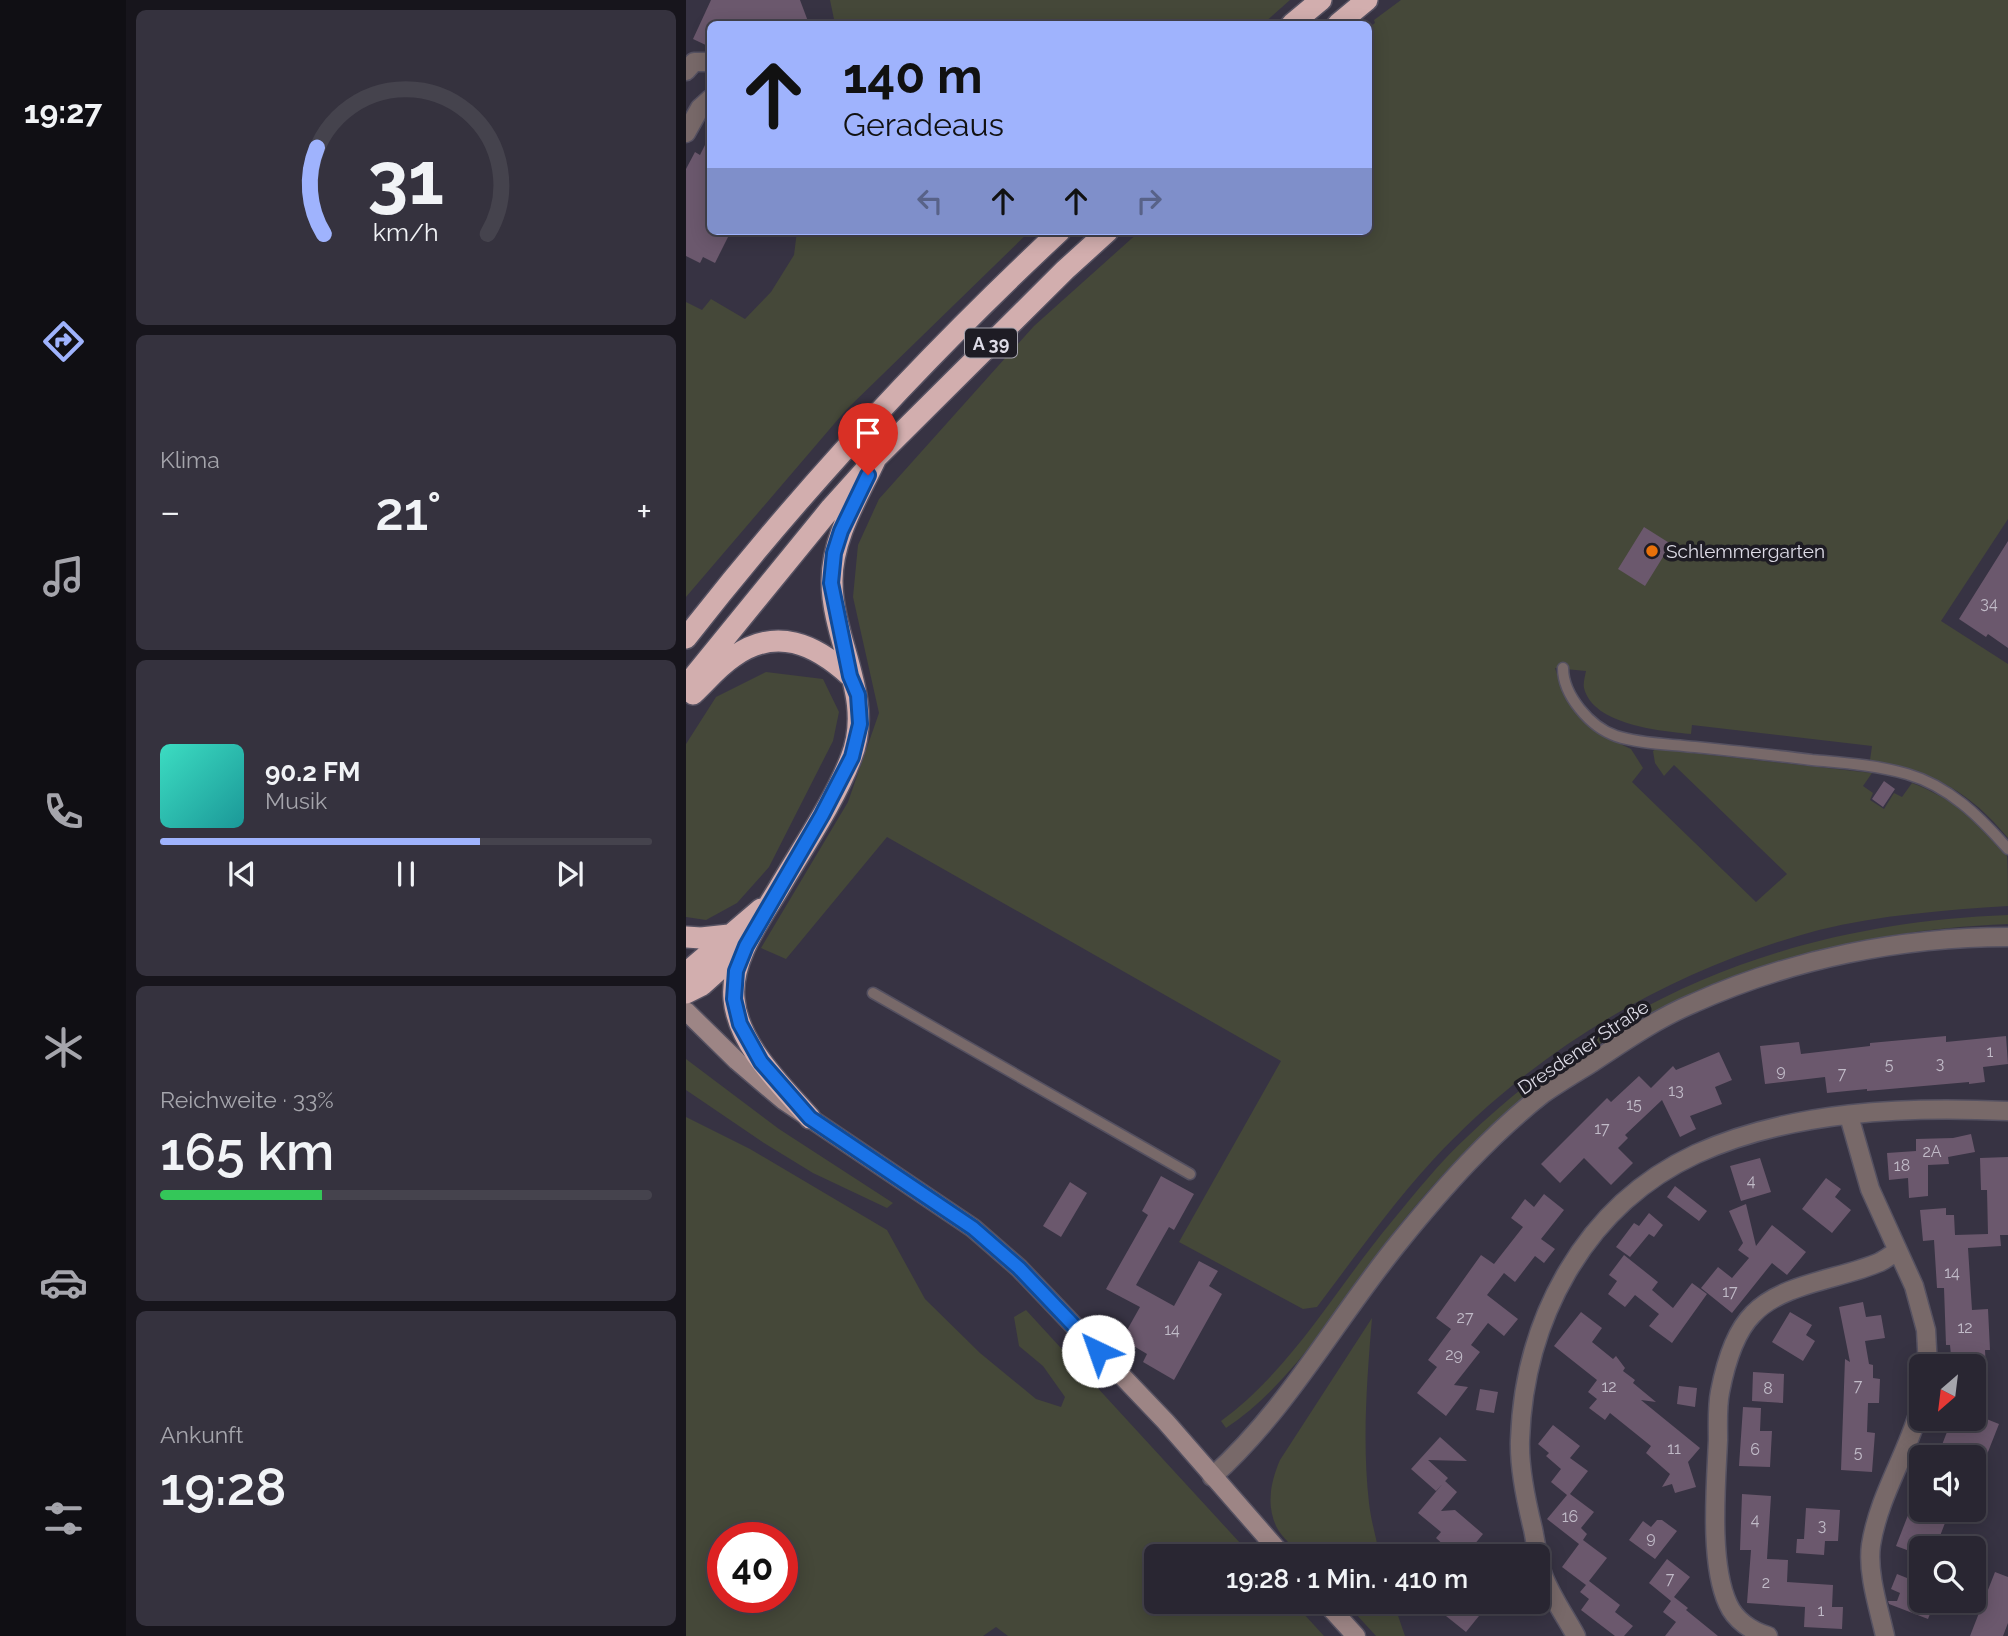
<!DOCTYPE html>
<html lang="de">
<head>
<meta charset="utf-8">
<style>
  :root { --surface:#292632; --page:#35323e; --text:#f1f3f6; --muted:#a5a5ac; --line:#45434d; --accent:#9fb3fd }
  body { margin:0; font-family:Raleway,sans-serif; background:var(--page); color:var(--text); height:100vh; display:flex; flex-direction:column; font-size:26px; white-space:nowrap }
  * { box-sizing:border-box; margin:0 }
  p { font-size:23px; color:var(--muted) }
  .icon { flex:none; width:38px; height:38px; fill:none; stroke:currentColor; stroke-width:2; stroke-linecap:round; stroke-linejoin:round }
  .map { position:relative; flex:1; overflow:hidden }
  .details { display:flex; flex-direction:column; gap:10px; padding:10px; background:#17151c; width:560px }
  .details>* { flex:none }
  .hud { position:absolute; left:21px; top:21px; width:665px; height:214px; border-radius:10px; box-shadow:0 4px 18px #0003,0 0 0 2px var(--line); background:#9fb3fd; color:#111; overflow:hidden }
  .needle { width:46px; rotate:208deg }
  .controls { position:absolute; left:1223px; top:1354px; display:grid; gap:14px }
  .controls a { display:grid; place-items:center; width:77px; height:77px; border-radius:10px; background:var(--surface); box-shadow:0 4px 18px #0003,0 0 0 2px var(--line); font-size:35px }
  .speed { position:absolute; left:21px; top:1522px; display:flex; gap:14px; font-size:35px; font-weight:700; text-align:center }
  .speed>* { display:grid; place-content:center; width:91px; height:91px; border-radius:50%; background:var(--surface); box-shadow:0 4px 18px #0003,0 0 0 2px var(--line); line-height:1 }
  .speed .limit { border:10px solid #d22; background:#fff; color:#111 }
  .pin { position:absolute; display:grid; place-items:center; width:60px; height:60px; color:#fff; margin:-72px -30px; border-radius:50% 50% 50% 0; rotate:-45deg; box-shadow:0 0 7px #0007 }
  .pin .icon { rotate:45deg }
  .me { position:absolute; width:77px; margin:-38px; rotate:318deg; stroke-linejoin:round; filter:drop-shadow(0 0 5px #0008) }
  .turn { display:flex; align-items:center; gap:24px; height:147px; padding:0 21px; font-size:32px }
  .turn .icon { width:91px; height:91px; stroke-width:2.5 }
  .turn b { display:block; font-size:49px; line-height:60px }
  .lanes { display:flex; align-items:center; height:66px; padding:0 21px; background:#0003; justify-content:center; gap:35px; direction:ltr }
  .lanes .off { opacity:.35 }
  .big { font-size:52px; font-weight:600; line-height:1.1 }
  .details .tile { flex:1; display:flex; flex-direction:column; justify-content:center; gap:10px; min-width:0; padding:0 24px; border-radius:10px; background:var(--page) }
  .details .dial { align-items:center; gap:0 }
  .dial svg { height:182px; overflow:visible; fill:none; stroke:var(--line); stroke-width:7; stroke-linecap:round; text-anchor:middle }
  .dial text { fill:var(--text); stroke:none }
  .song { display:flex; align-items:center; gap:21px }
  .cover { width:84px; height:84px; border-radius:10px; background:linear-gradient(135deg,hsl(170 70% 55%),hsl(180 70% 35%)) }
  .played { height:7px; border-radius:4px; background:linear-gradient(90deg,var(--accent) 65%,var(--line) 65%) }
  .keys { display:flex; justify-content:space-around; direction:ltr }
  .heat { display:flex; justify-content:space-between; align-items:center; font-size:38px; direction:ltr }
  .charge { height:10px; border-radius:5px; background:linear-gradient(90deg,#34c759 33%,var(--line) 0) }
  .trip { position:absolute; left:458px; top:1544px; width:406px; height:70px; border-radius:10px; background:var(--surface); box-shadow:0 4px 18px #0003,0 0 0 2px var(--line); font-weight:600; line-height:70px; text-align:center }
  main { display:flex; flex:1; min-height:0 }
  .dock { display:flex; flex-direction:column; width:126px; justify-content:space-around; align-items:center; background:#100f14; color:var(--muted) }
  .dock .icon { width:49px; height:49px }
  .dock .on { color:var(--accent) }
  .dock b { font-size:32px; color:var(--text) }
  .map>svg:first-child { display:block }
</style>
</head>
<body>
<main>
<nav class="dock">
<b>19:27</b>
<svg class="icon on" aria-label="directions" viewBox="0 0 24 24"><path d="M12 3l9 9-9 9-9-9zM9 14v-3h6M13 9l2 2-2 2"/></svg>
<svg class="icon" aria-label="music" viewBox="0 0 24 24"><path d="M9 18V5l10-2v13"/><circle cx="6" cy="18" r="3"/><circle cx="16" cy="16" r="3"/></svg>
<svg class="icon" aria-label="phone" viewBox="0 0 24 24"><path d="M5 4h4l2 5-3 2q2 4 5 5l2-3 5 2v4C11 20 4 13 5 4z"/></svg>
<svg class="icon" aria-label="climate" viewBox="0 0 24 24"><path d="M12 3v18M4 7l16 10M4 17L20 7"/></svg>
<svg class="icon" aria-label="car" viewBox="0 0 24 24"><path d="M5 17H2v-5l4-1 3-4h7l3 4 3 1v5h-3M9 17h6M6 11h13"/><circle cx="7" cy="17" r="2"/><circle cx="17" cy="17" r="2"/></svg>
<svg class="icon" aria-label="filters" viewBox="0 0 24 24"><path d="M4 7h16M4 17h16"/><circle cx="9" cy="7" r="2"/><circle cx="15" cy="17" r="2"/></svg>
</nav>
<section class="details">
<div class="tile dial"><svg viewBox="0 0 100 80">
<path d="M14 69A42 42 0 1 1 86 69"/>
<path d="M14 69A42 42 0 0 1 11 31" stroke="#9fb3fd"/>
<text x="50" y="56" font-size="32" font-weight="700">31</text>
<text x="50" y="72" font-size="11">km/h</text>
</svg></div>
<div class="tile"><p>Klima</p>
<div class="heat"><a>−</a><b class="big">21°</b><a>+</a></div>
</div>
<div class="tile">
<div class="song"><i class="cover"></i><div><b>90.2 FM</b><p>Musik</p></div></div>
<div class="played"></div>
<div class="keys"><svg class="icon" aria-label="previous" viewBox="0 0 24 24"><path d="M18 5L8 12l10 7zM5 5v14"/></svg><svg class="icon" aria-label="pause" viewBox="0 0 24 24"><path d="M8 5v14M16 5v14"/></svg><svg class="icon" aria-label="next" viewBox="0 0 24 24"><path d="M6 5l10 7-10 7zM19 5v14"/></svg></div>
</div>
<div class="tile"><p>Reichweite · 33%</p><b class="big">165 km</b><div class="charge"></div></div>
<div class="tile"><p>Ankunft</p><b class="big">19:28</b></div>
</section>
<div class="map">
<svg width="1322" height="1636" viewBox="0 0 1322 1636">
  <rect width="100%" height="100%" fill="#373343"/>
  <path fill="#454839" fill-rule="evenodd" d="M144,0H604L577,24H149Z
    M715,0H1322V519L1255,621L1322,664V838C1280,788 1247,773 1184,760L1186,746L1006,725L1005,734C975,731 907,725 898,688C897,683 899,676 900,671L869,668L878,696L891,714L913,734L945,749L957,768L946,782L1070,902L1101,874L988,765L978,776L969,763L967,751L970,749L1186,773L1177,786L1187,793L1184,800L1198,809L1208,793L1216,797L1226,783C1256,794 1307,825 1321,856C1322,865 1322,894 1322,906C1259,910 1194,915 1133,930C985,969 849,1049 746,1161C704,1207 668,1258 631,1307L617,1309L493,1242L595,1061L201,837L100,959L75,948L162,802L193,713L167,597L172,545L193,499L348,326L454,231H682V28L689,23L688,20Z
    M111,231H344L160,410L0,597V302L16,310L25,299L59,319L85,292L108,255Z
    M80,672L137,679L153,712L147,741L83,867L51,903L20,920L0,917V744L30,697Z
    M1322,915V924C1072,934 869,1031 712,1227C659,1294 612,1380 540,1428L535,1421C607,1368 650,1288 707,1220C730,1192 754,1162 781,1137C933,991 1113,923 1322,915Z
    M0,1059L93,1129L207,1203L201,1208L127,1173L78,1143L0,1090Z
    M0,1117L64,1149L201,1230L239,1299L294,1353L350,1399L375,1407L379,1397L357,1366L333,1346L328,1317L340,1310L566,1556H471V1601H606L638,1636H322L310,1627L297,1636H0ZM37,1538H96V1598H37Z
    M686,1318C681,1379 676,1441 683,1503C685,1520 690,1538 694,1556H616C608,1547 595,1537 590,1526C580,1504 585,1481 594,1460Z
    M658,1601H707L719,1636H690Z"/>
  <path fill="#6b586d" d="M25,0H114L123,24H24V47L7,39Z
    M24,135V231H45L29,263L17,257L14,263L0,256V169L9,152L14,155Z
    M958,527L985,544L959,586L932,569Z
    M1322,541V648L1302,634L1300,637L1273,619Z
    M1198,781L1209,789L1197,807L1186,799Z
    M1260,1036V1042L1320,1036L1322,1064L1297,1067L1299,1082L1283,1084V1082L1181,1091V1089L1141,1093L1139,1077L1079,1084L1074,1046L1113,1042L1115,1054L1184,1046V1043Z
    M1033,1052L1046,1080L1029,1087L1036,1104L1004,1116L1010,1129L994,1137L976,1100L939,1135L942,1138L932,1148L947,1163L925,1185L898,1158L874,1183L855,1164L921,1098L925,1102L953,1076L965,1088L987,1066L990,1070Z
    M1285,1134L1289,1152L1262,1157L1263,1164L1242,1165V1196L1223,1198L1222,1178L1203,1180L1201,1153L1230,1151V1139L1267,1138Z
    M1322,1157V1235H1314L1315,1246L1282,1248L1286,1310L1302,1309L1304,1350H1299L1302,1402H1288V1367H1266L1264,1345H1260L1258,1288H1251L1248,1240L1237,1241L1234,1210L1260,1208V1215H1268L1269,1235L1302,1234L1301,1190H1295L1294,1158Z
    M1074,1158L1085,1192L1055,1201L1044,1166Z
    M475,1176L508,1194L488,1230L483,1227L450,1285L488,1306L513,1261L532,1271L523,1286L536,1294L488,1380L457,1362L461,1354L436,1339L454,1307L420,1289L462,1215L456,1211Z
    M1140,1178L1155,1189L1149,1197L1165,1210L1146,1233L1116,1209Z
    M384,1182L401,1193L375,1237L357,1226Z
    M989,1186L1021,1211L1013,1221L981,1197Z
    M858,1194L878,1210L855,1239L869,1249L858,1263L849,1256L829,1282L818,1273L801,1295L832,1319L818,1336L802,1323L785,1345L794,1352L768,1385L782,1387L760,1416L731,1393L751,1367L742,1360L765,1329L750,1318L795,1255L808,1264L837,1227L825,1218L839,1199L848,1207Z
    M1060,1204L1070,1246L1086,1225L1120,1252L1101,1275L1086,1263L1046,1313L1015,1288L1032,1267L1046,1278L1063,1258L1052,1250L1057,1243L1043,1211Z
    M963,1213L977,1225L968,1237L963,1234L944,1257L930,1247L948,1223L953,1226Z
    M938,1255L972,1282L966,1290L987,1308L1006,1283L1021,1294L986,1343L963,1326L973,1314L949,1295L939,1307L922,1294L931,1281L923,1275Z
    M1177,1302L1180,1317L1195,1315L1199,1338L1179,1341L1183,1364L1187,1365V1378L1194,1379L1193,1403H1182L1181,1432L1189,1433L1186,1472L1155,1470L1159,1359L1164,1362L1153,1307Z
    M895,1312L916,1328L906,1342L927,1359L930,1356L939,1368L937,1371L949,1380L947,1383L970,1402L955,1400L1014,1448L1002,1462L1010,1487L989,1493L986,1484L976,1487L984,1474L960,1453L965,1446L924,1413L919,1420L903,1408L911,1399L902,1392L911,1380L868,1346Z
    M1104,1312L1126,1325L1120,1335L1129,1341L1117,1361L1086,1342Z
    M1067,1372L1098,1374L1097,1403L1066,1401Z
    M993,1386L1011,1388L1009,1407L991,1404Z
    M794,1389L812,1392L808,1413L790,1410Z
    M1057,1407L1075,1408L1074,1431H1086L1084,1467L1053,1466Z
    M1288,1414L1313,1424L1300,1457L1278,1448L1274,1458L1254,1450L1266,1419H1288Z
    M867,1425L894,1446L884,1458L902,1471L884,1494L908,1512L895,1528L901,1534L897,1540L921,1558L903,1581L934,1605L929,1612L947,1626L938,1636H929L895,1610L903,1599L894,1592L900,1585L876,1567L893,1544L861,1519L881,1495L865,1482L875,1469L860,1456L863,1453L852,1444Z
    M754,1437L781,1461L742,1460L762,1478L750,1491L725,1469Z
    M759,1481L771,1492L755,1511L769,1510L797,1534L779,1556H770L750,1538L755,1532L732,1513Z
    M1056,1494L1085,1496L1081,1559L1102,1560L1101,1582L1147,1585L1146,1607H1157L1156,1629L1118,1627L1119,1607L1061,1603L1065,1550H1054Z
    M1120,1508L1154,1510L1152,1541H1139L1138,1555L1110,1553L1111,1539H1118Z
    M1224,1510H1264L1249,1549H1236V1601H1249L1242,1619L1203,1604L1202,1601H1211L1214,1593L1205,1589L1211,1574L1221,1578L1229,1553L1210,1546Z
    M971,1520H976L991,1531L969,1559L943,1540L957,1521L965,1527Z
    M981,1559L1004,1577L988,1597L1002,1608L1000,1610L1032,1636H979L990,1622L977,1612L985,1601L963,1583Z
    M1309,1572L1322,1577V1623L1317,1636H1284Z
    M763,1601H784L797,1611L780,1632L755,1612Z"/>
  <g fill="none" stroke-linecap="round" stroke-linejoin="round">
    <g stroke="#555161" stroke-width="13">
      <path id="lane" d="M877,668C877,695 904,727 930,736C954,744 984,744 1009,747C1048,751 1087,755 1126,760C1158,763 1190,765 1221,774C1263,786 1294,817 1322,849
        M187,993L504,1174"/>
    </g>
    <g stroke="#555161" stroke-width="21">
      <path id="street" d="M0,71L8,62H24
        M0,133L14,108L24,99
        M1163,1116L1184,1189L1228,1286L1240,1330L1242,1367
        M526,1477C602,1409 650,1319 714,1241C757,1188 804,1135 858,1093C874,1082 891,1072 907,1062C940,1040 972,1018 1008,1003C1106,959 1215,937 1322,937
        M890,1636C879,1616 865,1596 857,1575C852,1561 850,1544 847,1529C840,1501 833,1469 834,1440C838,1320 898,1206 1010,1154C1105,1111 1219,1106 1322,1111
        M1082,1636C1065,1631 1049,1620 1042,1604C1023,1563 1030,1485 1032,1440C1032,1424 1031,1407 1034,1392C1039,1366 1048,1333 1067,1314C1096,1283 1156,1279 1194,1262C1200,1259 1206,1254 1212,1251
        M1199,1636C1193,1609 1181,1573 1185,1545C1193,1494 1224,1450 1236,1401"/>
    </g>
    <g stroke="#555161" stroke-width="21">
      <path id="secondary" d="M0,1011L51,1061L97,1100L287,1228L333,1268L480,1422L597,1556
        M638,1601L670,1636"/>
    </g>
    <g stroke="#555161" stroke-width="24">
      <path id="highway" d="M606,24L635,0
        M652,24L681,0
        M0,638C114,492 239,357 374,231
        M0,686L145,508L190,458L379,270L422,231
        M7,694C20,682 32,667 47,657C90,626 129,644 164,676
        M0,937L15,938L43,935
        M0,973L75,909
        M0,993L16,985L56,949
        M124,1118C96,1086 52,1045 48,999C44,960 74,920 93,888C117,847 148,802 165,758C189,698 146,642 146,581C146,537 172,497 190,458"/>
    </g>
    <use href="#lane" stroke="#786969" stroke-width="10"/>
    <use href="#street" stroke="#786969" stroke-width="18"/>
    <use href="#secondary" stroke="#9d8585" stroke-width="18"/>
    <use href="#highway" stroke="#d2aeae" stroke-width="21"/>
  </g>
  <g fill="none" stroke-linecap="round" stroke-linejoin="round">
    <g stroke="#114b97" stroke-width="18">
      <path id="route" d="M182,475L155,531L148,553L145,583L164,676L172,695L174,724L166,757L136,815L60,946L50,971L48,999L54,1024L75,1062L124,1118L287,1228L333,1268L412,1351"/>
    </g>
    <use href="#route" stroke="#1a73e8" stroke-width="12"/>
  </g>
  <circle fill="#e8710a" stroke="#1e1c24" stroke-width="2.5" cx="966" cy="551" r="7"/>
  <g text-anchor="middle" dominant-baseline="central" stroke-width="7" stroke-linejoin="round" paint-order="stroke">
    <g font-size="16" fill="#c1bbc8">
      <text x="1303" y="603">34</text>
      <text x="1304" y="1051">1</text>
      <text x="1254" y="1063">3</text>
      <text x="1203" y="1064">5</text>
      <text x="1095" y="1070">9</text>
      <text x="1156" y="1073">7</text>
      <text x="990" y="1090">13</text>
      <text x="948" y="1104">15</text>
      <text x="916" y="1128">17</text>
      <text x="1246" y="1151">2A</text>
      <text x="1216" y="1165">18</text>
      <text x="1065" y="1180">4</text>
      <text x="1266" y="1272">14</text>
      <text x="1044" y="1291">17</text>
      <text x="779" y="1317">27</text>
      <text x="1279" y="1327">12</text>
      <text x="486" y="1329">14</text>
      <text x="768" y="1354">29</text>
      <text x="1172" y="1385">7</text>
      <text x="923" y="1386">12</text>
      <text x="1082" y="1388">8</text>
      <text x="988" y="1448">11</text>
      <text x="1069" y="1449">6</text>
      <text x="1172" y="1452">5</text>
      <text x="884" y="1516">16</text>
      <text x="1069" y="1519">4</text>
      <text x="1136" y="1525">3</text>
      <text x="965" y="1537">9</text>
      <text x="984" y="1578">7</text>
      <text x="1080" y="1582">2</text>
      <text x="1135" y="1610">1</text>
    </g>
    <rect fill="#1e1c24" stroke="#a4a2ac" stroke-width="2" x="279" y="328.5" width="52" height="29" rx="5"/>
    <g font-size="18" font-weight="bold" fill="#dedce7">
      <text x="305" y="343">A 39</text>
    </g>
    <g font-size="19" fill="#dedce7" stroke="#1e1c24" text-anchor="start">
      <text x="980" y="551">Schlemmergarten</text>
    </g>
    <g font-size="19" fill="#dedce7" stroke="#1e1c24">
      <text transform="translate(897 1047) rotate(-34)">Dresdener Straße</text>
    </g>
  </g>
</svg>
<div class="controls">
<a><svg class="needle" viewBox="-14 -14 28 28"><path d="M0-13l5 13h-10z" fill="#e53935"/><path d="M0 13l5-13h-10z" fill="#a5a5ac"/></svg></a>
<a><svg class="icon" aria-label="sound" viewBox="0 0 24 24"><path d="M4 9h4l5-4v14l-5-4H4zM17 9q2 3 0 6"/></svg></a>
<a><svg class="icon" aria-label="search" viewBox="0 0 24 24"><circle cx="10" cy="10" r="6"/><path d="M15 15l6 6"/></svg></a>
</div>
<div class="speed"><div class="limit">40</div></div>
<div class="pin" style="left:182px;top:475px;background:#d93025"><svg class="icon" aria-label="arrive" viewBox="0 0 24 24"><path d="M6 21V4h12l-3 4 3 4H6"/></svg></div>
<svg class="me" style="left:412px;top:1351px" viewBox="-20 -20 40 40"><circle r="19" fill="#fff"/><path d="M0-13L10 11 0 6-10 11z" fill="#1a73e8"/></svg>
<div class="trip">19:28 · 1 Min. · 410 m</div>
<div class="hud">
<div class="turn"><svg class="icon" aria-label="ahead" viewBox="0 0 24 24"><path d="M12 20V5M6 11l6-6 6 6"/></svg><div><b>140 m</b>Geradeaus</div></div>
<div class="lanes"><svg class="icon off" aria-label="left" viewBox="0 0 24 24"><path d="M17 20v-9H6M10 6l-5 5 5 5"/></svg><svg class="icon" aria-label="ahead" viewBox="0 0 24 24"><path d="M12 20V5M6 11l6-6 6 6"/></svg><svg class="icon" aria-label="ahead" viewBox="0 0 24 24"><path d="M12 20V5M6 11l6-6 6 6"/></svg><svg class="icon off" aria-label="right" viewBox="0 0 24 24"><path d="M7 20v-9h11M14 6l5 5-5 5"/></svg></div>
</div>
</div>
</main>
</body>
</html>
